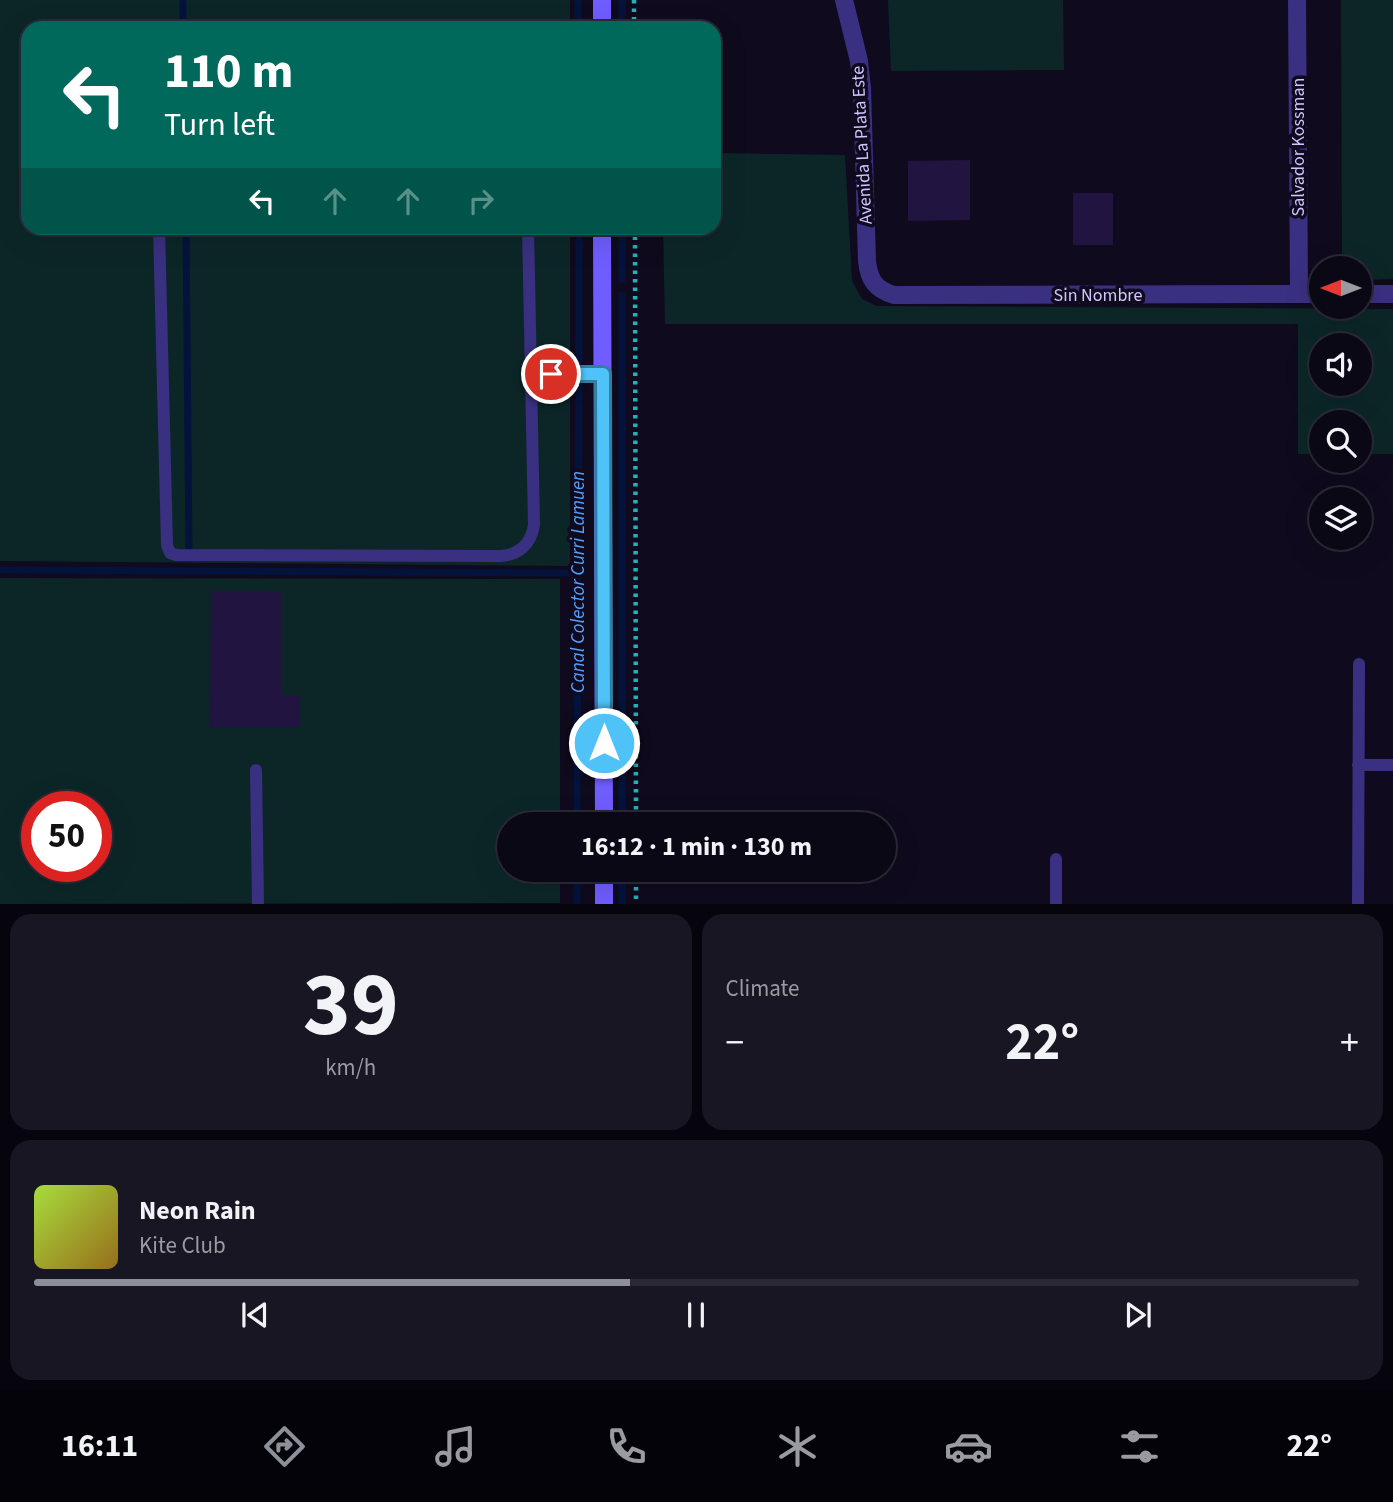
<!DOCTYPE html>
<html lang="en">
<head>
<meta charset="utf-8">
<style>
  :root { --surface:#0b0816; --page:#191623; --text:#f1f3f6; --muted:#9a9aa1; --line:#2b2935; --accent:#8c9099 }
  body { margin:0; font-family:"Source Sans 3",sans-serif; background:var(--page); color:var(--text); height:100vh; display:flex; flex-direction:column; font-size:26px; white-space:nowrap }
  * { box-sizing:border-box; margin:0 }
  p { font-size:23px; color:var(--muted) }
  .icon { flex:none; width:38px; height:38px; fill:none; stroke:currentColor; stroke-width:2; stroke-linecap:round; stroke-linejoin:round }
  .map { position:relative; height:904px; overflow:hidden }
  .details { display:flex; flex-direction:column; gap:10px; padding:10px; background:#06040c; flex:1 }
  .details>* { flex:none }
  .top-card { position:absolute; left:21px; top:21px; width:700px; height:214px; border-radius:21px; box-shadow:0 7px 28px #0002,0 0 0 2px var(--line); background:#00695c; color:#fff; overflow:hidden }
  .needle { width:46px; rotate:270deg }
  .controls { position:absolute; left:1309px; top:256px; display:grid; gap:14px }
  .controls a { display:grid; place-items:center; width:63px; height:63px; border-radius:50%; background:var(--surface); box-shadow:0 7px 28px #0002,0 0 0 2px var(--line); font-size:35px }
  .speed { position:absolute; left:21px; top:791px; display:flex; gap:14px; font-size:35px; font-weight:700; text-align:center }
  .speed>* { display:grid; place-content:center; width:91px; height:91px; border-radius:50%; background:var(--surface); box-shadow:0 7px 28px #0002,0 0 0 2px var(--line); line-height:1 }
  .speed .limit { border:10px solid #d22; background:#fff; color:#111 }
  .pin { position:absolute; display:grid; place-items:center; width:60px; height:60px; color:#fff; margin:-30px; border:4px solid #fff; border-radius:50%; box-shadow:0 2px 7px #0007 }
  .me { position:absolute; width:77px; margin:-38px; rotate:0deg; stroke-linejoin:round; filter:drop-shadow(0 0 5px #0008) }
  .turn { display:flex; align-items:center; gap:24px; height:147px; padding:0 28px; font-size:32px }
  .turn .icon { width:91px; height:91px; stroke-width:2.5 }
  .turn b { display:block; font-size:49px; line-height:60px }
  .lanes { display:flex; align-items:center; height:66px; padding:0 28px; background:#0003; justify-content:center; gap:35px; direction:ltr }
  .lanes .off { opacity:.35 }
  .big { font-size:52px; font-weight:700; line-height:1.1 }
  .details .widget { flex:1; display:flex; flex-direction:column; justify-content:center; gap:10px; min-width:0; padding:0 24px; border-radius:21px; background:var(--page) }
  .details .dial { align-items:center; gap:0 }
  .dial b { font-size:91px; line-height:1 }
  .song { display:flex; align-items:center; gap:21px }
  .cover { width:84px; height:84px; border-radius:10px; background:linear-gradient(135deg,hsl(80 70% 55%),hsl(40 70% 35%)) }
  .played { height:7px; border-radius:4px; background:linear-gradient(90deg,var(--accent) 45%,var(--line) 45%) }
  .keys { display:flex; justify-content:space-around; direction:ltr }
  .heat { display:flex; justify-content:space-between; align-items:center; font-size:38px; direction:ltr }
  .details .tiles { flex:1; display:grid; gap:10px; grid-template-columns:1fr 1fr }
  .widget:last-child { grid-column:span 2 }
  .trip { position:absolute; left:497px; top:812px; width:399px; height:70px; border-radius:35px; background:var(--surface); box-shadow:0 7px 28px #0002,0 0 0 2px var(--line); font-weight:700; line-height:70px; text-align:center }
  .dock { display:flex; height:112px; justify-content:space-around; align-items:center; background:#040309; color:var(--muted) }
  .dock .icon { width:49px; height:49px }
  .dock .active { color:var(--accent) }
  .dock b { font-size:32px; color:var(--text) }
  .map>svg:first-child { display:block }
</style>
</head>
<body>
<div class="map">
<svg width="1393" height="904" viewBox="0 0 1393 904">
  <rect width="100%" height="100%" fill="#0f0a1d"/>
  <path fill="#0c2628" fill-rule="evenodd" d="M0,0H570V28H28V228H570V566L0,561Z
    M888,0H1063L1064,70L891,71Z
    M1341,0H1393V279L1362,280L1360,277V268H1350L1342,260Z
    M714,153L845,155L852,281L862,299L877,306L1393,309V454H1360V422H1321V454H1298V324H665L663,228H714ZM1321,345H1360V383H1321Z
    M0,578L560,579V824H509V870H560V903L0,904ZM37,807H96V866H37Z"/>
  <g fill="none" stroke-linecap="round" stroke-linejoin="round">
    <path stroke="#04133c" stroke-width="7" d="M183,0V28
      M578,0V28
      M622,0V28
      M186,228L189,551
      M579,228V365
      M622,228V280
      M622,295V824
      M0,570L578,573
      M577,824L579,382
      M622,870V904
      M577,904V870"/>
  </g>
  <path fill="#211440" d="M970,160V220L908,221V161Z
    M1073,193H1113V245H1073Z
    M211,591H282L281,695H300V727H210Z"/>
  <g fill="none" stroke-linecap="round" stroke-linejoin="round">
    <path stroke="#21b3b8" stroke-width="4.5" stroke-dasharray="3.5 5" stroke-linecap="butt" d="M634,0V28
      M635,228L636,824
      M636,870V904"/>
    <path stroke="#3a3081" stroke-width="12" d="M159,228L167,545L170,553L176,555L500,556C519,555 531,544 534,525L528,228
      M531,374H603
      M1358,765H1393
      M256,770L258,904
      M1056,859V904
      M1358,904L1359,664"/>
    <path stroke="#3a3081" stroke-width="18" d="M844,0L859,61L862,88L867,261C869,280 875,289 894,295L1321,294
      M1297,0L1299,294
      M1360,294H1393"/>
    <path stroke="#705dff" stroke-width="18" d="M602,0V28
      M602,228L604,824
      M604,870V904"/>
  </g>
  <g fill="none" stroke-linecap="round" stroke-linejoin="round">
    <g stroke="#337fa1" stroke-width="18">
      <path id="route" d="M551,374H603L604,743"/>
    </g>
    <use href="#route" stroke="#4fc3f7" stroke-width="12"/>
  </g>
  <g text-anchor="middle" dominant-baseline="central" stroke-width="7" stroke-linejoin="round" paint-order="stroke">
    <g font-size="18" fill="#d2c6ff" stroke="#0f0a1d">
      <text transform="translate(862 145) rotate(-93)">Avenida La Plata Este</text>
      <text transform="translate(1298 147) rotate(-90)">Salvador Kossman</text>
      <text x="1098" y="295">Sin Nombre</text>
    </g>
    <g font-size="19" font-style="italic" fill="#54a0ff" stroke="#0f0a1d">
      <text transform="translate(578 582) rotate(-90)">Canal Colector Curri Lamuen</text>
    </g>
  </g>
</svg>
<div class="controls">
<a><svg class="needle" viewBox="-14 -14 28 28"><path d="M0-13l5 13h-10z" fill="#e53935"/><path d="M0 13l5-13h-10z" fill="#9a9aa1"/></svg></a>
<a><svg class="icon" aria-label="sound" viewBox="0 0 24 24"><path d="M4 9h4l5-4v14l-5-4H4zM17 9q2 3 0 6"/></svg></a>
<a><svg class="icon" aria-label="search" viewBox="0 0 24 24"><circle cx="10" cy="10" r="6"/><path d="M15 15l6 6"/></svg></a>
<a><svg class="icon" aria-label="layers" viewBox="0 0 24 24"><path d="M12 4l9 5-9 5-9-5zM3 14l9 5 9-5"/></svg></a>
</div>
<div class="speed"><div class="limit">50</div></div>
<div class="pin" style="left:551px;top:374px;background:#d93025"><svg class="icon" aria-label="arrive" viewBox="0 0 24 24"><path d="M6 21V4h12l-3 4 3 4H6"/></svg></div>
<svg class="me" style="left:604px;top:743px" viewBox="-20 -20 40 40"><circle r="17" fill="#4fc3f7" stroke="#fff" stroke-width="3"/><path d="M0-11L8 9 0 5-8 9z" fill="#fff"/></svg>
<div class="trip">16:12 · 1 min · 130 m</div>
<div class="top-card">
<div class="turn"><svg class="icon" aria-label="left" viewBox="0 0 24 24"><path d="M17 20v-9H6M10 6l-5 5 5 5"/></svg><div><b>110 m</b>Turn left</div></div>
<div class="lanes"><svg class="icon" aria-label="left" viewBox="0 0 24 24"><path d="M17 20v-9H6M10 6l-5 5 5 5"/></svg><svg class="icon off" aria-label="ahead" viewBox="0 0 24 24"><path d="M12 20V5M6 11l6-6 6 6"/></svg><svg class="icon off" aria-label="ahead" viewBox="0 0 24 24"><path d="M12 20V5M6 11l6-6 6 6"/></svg><svg class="icon off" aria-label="right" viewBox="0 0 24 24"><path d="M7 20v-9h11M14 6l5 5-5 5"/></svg></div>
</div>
</div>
<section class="details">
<div class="tiles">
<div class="widget dial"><b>39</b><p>km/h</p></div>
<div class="widget"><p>Climate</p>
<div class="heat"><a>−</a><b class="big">22°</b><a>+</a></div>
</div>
<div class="widget">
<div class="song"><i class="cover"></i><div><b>Neon Rain</b><p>Kite Club</p></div></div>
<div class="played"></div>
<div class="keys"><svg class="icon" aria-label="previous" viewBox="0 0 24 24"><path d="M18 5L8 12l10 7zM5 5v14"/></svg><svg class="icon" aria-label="pause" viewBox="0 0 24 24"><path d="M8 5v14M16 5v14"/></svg><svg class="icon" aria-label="next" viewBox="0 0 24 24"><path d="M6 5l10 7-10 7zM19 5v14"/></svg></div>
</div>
</div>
</section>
<nav class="dock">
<b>16:11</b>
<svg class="icon active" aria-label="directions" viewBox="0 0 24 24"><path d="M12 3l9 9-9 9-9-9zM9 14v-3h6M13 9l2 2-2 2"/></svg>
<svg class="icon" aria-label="music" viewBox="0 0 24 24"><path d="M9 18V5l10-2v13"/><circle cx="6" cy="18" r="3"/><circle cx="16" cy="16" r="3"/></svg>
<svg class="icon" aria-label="phone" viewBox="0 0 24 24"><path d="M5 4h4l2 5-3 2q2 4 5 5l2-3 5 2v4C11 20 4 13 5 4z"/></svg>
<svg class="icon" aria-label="climate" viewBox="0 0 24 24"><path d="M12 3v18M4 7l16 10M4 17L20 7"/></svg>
<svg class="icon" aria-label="car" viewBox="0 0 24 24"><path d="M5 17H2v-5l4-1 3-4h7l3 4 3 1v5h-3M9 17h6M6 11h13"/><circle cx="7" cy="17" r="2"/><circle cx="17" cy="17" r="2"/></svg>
<svg class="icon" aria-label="filters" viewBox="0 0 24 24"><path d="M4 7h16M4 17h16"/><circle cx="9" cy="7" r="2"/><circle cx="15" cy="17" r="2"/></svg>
<b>22°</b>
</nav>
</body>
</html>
